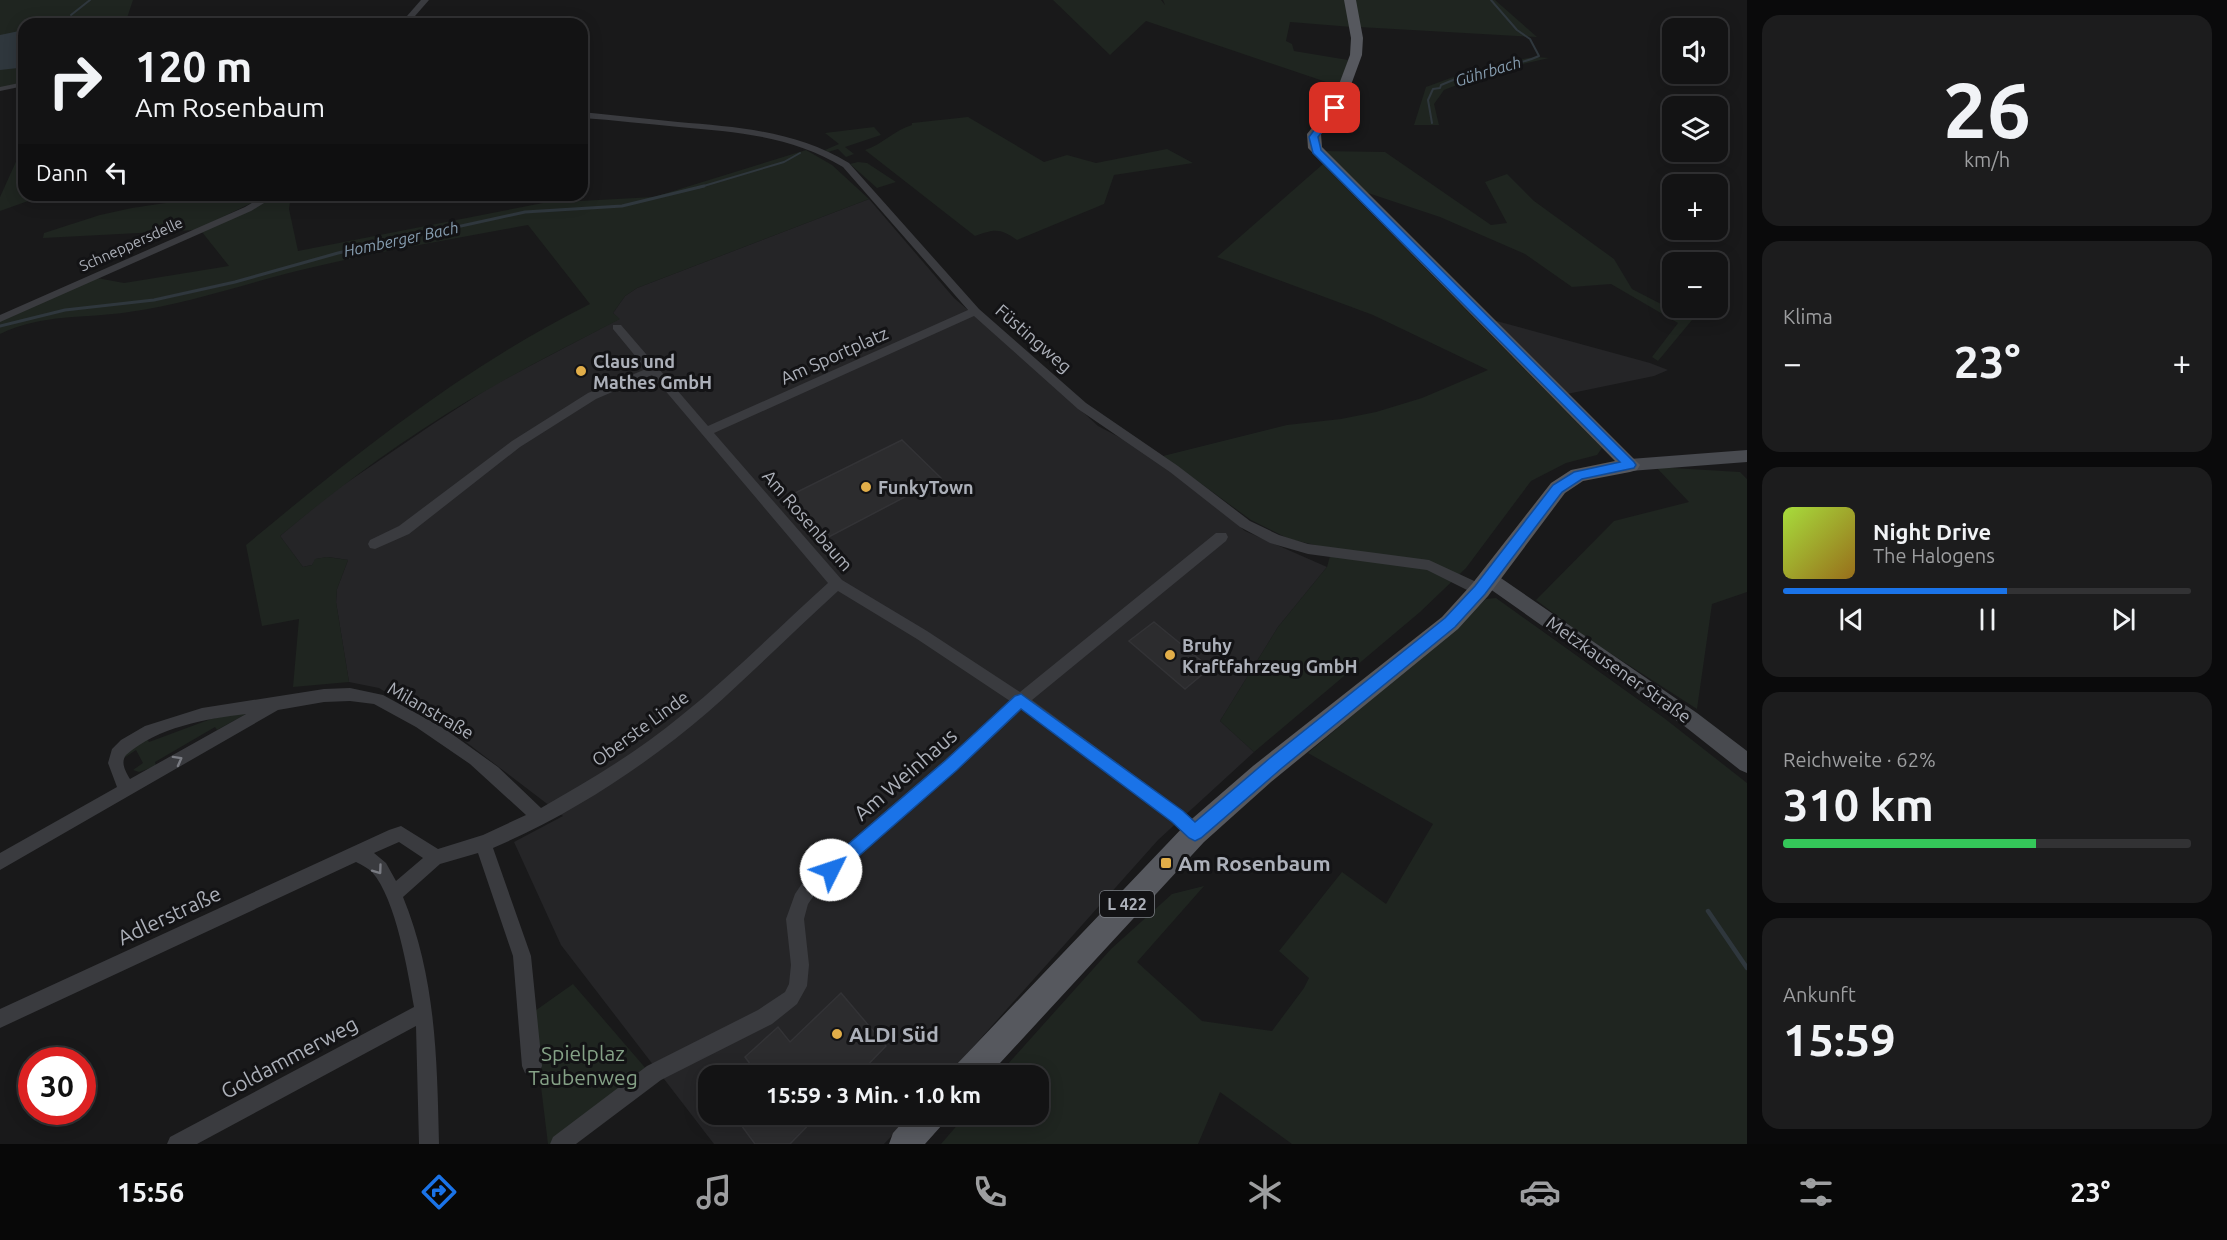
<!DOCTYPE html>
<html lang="de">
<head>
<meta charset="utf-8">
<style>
  :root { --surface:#131314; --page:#1c1c1d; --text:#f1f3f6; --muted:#9d9ea0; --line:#323234; --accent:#1a73e8 }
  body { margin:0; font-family:Ubuntu,sans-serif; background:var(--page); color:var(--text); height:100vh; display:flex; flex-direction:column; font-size:22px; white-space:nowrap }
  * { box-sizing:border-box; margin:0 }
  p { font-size:20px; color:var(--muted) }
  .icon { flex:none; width:33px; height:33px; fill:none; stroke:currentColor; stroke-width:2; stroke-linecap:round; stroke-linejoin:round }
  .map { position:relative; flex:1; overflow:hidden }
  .details { display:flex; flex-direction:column; gap:15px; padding:15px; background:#0a0a0b; width:480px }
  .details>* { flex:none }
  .banner { position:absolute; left:18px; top:18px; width:570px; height:183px; border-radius:18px; box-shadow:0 3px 15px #0003,0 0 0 2px var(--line); background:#131314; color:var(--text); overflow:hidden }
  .controls { position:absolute; left:1662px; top:18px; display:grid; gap:12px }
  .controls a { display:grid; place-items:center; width:66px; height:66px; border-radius:12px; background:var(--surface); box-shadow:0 3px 15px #0003,0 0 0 2px var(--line); font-size:30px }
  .speed { position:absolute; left:18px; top:1047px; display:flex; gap:12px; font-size:30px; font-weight:700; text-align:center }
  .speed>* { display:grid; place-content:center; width:78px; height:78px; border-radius:50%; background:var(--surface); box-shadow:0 3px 15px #0003,0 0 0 2px var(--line); line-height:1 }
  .speed .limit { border:9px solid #d22; background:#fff; color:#111 }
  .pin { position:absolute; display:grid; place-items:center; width:51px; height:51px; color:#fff; margin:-26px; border-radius:12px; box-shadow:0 3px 9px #0006 }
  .me { position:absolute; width:66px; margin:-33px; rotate:49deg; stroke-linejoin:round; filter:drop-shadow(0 0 4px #0008) }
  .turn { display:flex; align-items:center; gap:21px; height:126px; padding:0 18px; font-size:27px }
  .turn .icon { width:78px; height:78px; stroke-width:2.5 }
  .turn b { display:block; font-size:42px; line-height:51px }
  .then { display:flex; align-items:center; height:57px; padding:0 18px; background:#0003; gap:12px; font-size:22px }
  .big { font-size:45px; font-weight:600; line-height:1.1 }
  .details .tile { flex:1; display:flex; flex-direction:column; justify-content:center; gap:9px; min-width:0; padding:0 21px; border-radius:18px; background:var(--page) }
  .details .dial { align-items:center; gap:0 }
  .dial b { font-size:78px; line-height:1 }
  .song { display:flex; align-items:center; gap:18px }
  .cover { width:72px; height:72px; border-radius:9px; background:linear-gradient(135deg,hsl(80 70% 55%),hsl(40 70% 35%)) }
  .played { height:6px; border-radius:3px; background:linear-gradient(90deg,var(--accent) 55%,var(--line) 55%) }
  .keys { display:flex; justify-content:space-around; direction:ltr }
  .heat { display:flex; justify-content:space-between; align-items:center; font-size:33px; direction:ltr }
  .charge { height:9px; border-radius:4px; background:linear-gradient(90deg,#34c759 62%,var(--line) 0) }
  .trip { position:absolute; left:698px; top:1065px; width:351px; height:60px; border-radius:18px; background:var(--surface); box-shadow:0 3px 15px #0003,0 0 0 2px var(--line); font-weight:600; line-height:60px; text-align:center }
  .dock { display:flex; height:96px; justify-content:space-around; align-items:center; background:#080808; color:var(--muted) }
  .dock .icon { width:42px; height:42px }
  .dock .selected { color:var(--accent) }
  .dock b { font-size:27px; color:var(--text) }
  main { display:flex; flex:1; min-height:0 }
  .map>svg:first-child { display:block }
</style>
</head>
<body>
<main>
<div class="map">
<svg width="1747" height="1144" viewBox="0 0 1747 1144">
  <rect width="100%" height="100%" fill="#19191a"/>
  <path fill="#252527" d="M869,199L954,298L1032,365L1098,426L1149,453L1186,481L1245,531L1327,567L1278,627L1220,721L1254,752L1158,840L948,1075L708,1076V1114L912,1115L884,1144H714L561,945L514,842L563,816L458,736L379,688L349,682L336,602L337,589L348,560L328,557L316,559L312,565L303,567L280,536L330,494L433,424L492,386L619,319L613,313L625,296L637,288Z
    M1489,319L1650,363L1668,370L1654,376L1567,394Z"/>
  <path fill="#1f2520" d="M0,0H133L125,24H24V85L0,90Z
    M1053,0H1161L1165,5L1163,0H1347L1352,27L1290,22L1286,41L1292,44L1294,51L1348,60L1341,87L1146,21L1110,55Z
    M1353,0H1495L1537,37L1359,27Z
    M1536,57L1549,58L1493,71L1444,90L1434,104L1439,125H1414L1426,87C1462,73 1497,62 1536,57Z
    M968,117L1044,162L1067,155L1096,163L1167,149L1193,163L1114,175L1104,204L1017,240C1000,228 995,229 975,236L865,150C883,144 893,131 912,125V123Z
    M874,127L881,135L845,147L854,154L846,157L838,149L828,152L825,150L839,144L825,133Z
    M24,144V195H45L0,211V197Z
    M806,150L832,165L869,199L637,288L625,296L613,313L620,319C578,341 535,362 494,386C418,428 347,480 280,536L303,567L312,565L315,559L327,557L348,560L337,589L336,602L349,682L293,687L299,619L262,626L246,545C354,455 464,367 590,304L528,225C458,238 387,250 318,266C255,280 193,303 129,312C84,319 44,313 0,334V320L97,278L124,283L229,266L202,232L252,209L276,195H291L289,209L298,251L543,203L654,197Z
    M1320,151L1385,152L1491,225L1507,223L1485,182L1507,174L1534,201L1614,259L1632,289L1692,320L1658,361L1652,357L1678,323L1611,284L1572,287L1525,254L1440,217L1359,190Z
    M858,162L867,163L896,182L877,188L850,164Z
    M1323,164L1602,448L1597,455L1566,463L1531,481L1466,568L1420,612L1254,752L1220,721L1278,627L1327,567L1332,549L1289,539L1251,520L1163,456L1287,425L1341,419L1376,412L1422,398L1488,370L1373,315L1217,257Z
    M219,195H268L196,230L43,238L44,233L100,215L132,208Z
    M1656,467L1740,472L1747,479V592L1712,604L1697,709L1585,637L1536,600L1614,521L1689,502Z
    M1496,598L1664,718L1747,783V1144H1292L1220,1092L1198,1144H941L966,1115L1038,1114V1076L998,1075L1111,949L1172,894L1204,886L1137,962L1202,1021L1272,1031L1304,988L1309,978L1279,951L1342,872L1386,904L1433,824L1308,753L1418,660L1486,599Z
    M255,709L217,730L215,727L155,762L156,766L139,772L133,770L143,763L136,750L124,758L125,751L147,739L149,742L211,719Z
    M573,984L648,1071L551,1144H548L532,1013Z"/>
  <path fill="#2f373d" d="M24,30V65L18,68L0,70V35Z"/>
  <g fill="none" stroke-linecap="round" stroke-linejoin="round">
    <path stroke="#2f373d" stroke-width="2" d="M71,15L90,0
      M1432,123L1428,100L1433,89L1440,88L1441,85L1458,78L1476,75L1478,72C1499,66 1520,65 1539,56L1530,39L1517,30L1491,0
      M697,188L784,162L800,153"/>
    <path stroke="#2f373d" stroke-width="3" d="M0,326L65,310L154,300L235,282L338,253L525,212L622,206L704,186"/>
    <path stroke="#2f373d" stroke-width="4.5" d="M1708,911L1747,968"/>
  </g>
  <path fill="#2c2c2e" stroke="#333336" stroke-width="1.5" d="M902,440L941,478L821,541L785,498Z
    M1154,622L1210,668L1185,689L1129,641Z
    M841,993L886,1046L857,1076H759L745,1057L778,1027L790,1042Z
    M733,1114H819L790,1144H755Z"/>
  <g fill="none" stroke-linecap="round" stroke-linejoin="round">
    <path fill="#3a3b3f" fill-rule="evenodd" d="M421,0H429L408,24H400Z
      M24,82V86L0,91V87Z
      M582,112C614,115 646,119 678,122C738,127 796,131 849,163L979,309L1086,403L1178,466L1250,521L1279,535L1308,544L1429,560L1485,586L1487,590L1485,594H1475L1427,570L1308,554L1270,543L1240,527L1170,472L1078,409L974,316L714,433L842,580L927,631L1020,692L1216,533H1226L1228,537L1226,541L1032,700L1183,811L1201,827L1203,833L1201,839L1195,841L1189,839L1171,821L1022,709L957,770L815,894L808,904L804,919L809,965L807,986L797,1004L772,1024L661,1080L576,1144H550L553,1137L647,1066L758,1010L785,992L789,984L791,965L786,919L795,894L803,882L945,760L1010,701L917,639L838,591C794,631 752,673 708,712C644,767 570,815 493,848L531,956L542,1066L539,1073L532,1076L525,1073L522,1066L513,956L478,853L440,864L403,897C436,978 437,1058 439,1144H419L416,1026L197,1144H167L170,1137L414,1007C408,972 396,899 372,872C368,868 362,865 356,862L0,1028V1009L389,830L401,826L438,849L483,835L526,815L470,764L416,727L374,704L350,701L324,702L278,710L0,870V853L117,787L108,763L112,749L121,740L145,726L202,708L324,689L350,688L383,695L445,729L498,767L541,808C590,780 639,751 682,715C733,674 779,627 828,583L652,375L596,399L520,447L409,534L375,549L370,548L368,544L370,540L399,526L512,441L588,393L646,369L613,329V325H621L708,426L968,310L843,167C792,136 737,132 679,127C646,124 614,120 582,118ZM246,714L130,779C126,772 120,763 126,755C158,727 205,719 246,714ZM399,842L423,858L396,881L386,863L374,853Z
      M265,195H277L251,211L0,322V315L245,207Z"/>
    <path fill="#484a4f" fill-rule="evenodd" d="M1747,450V462L1630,471L1624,469L1622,465L1624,461L1630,459Z
      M1489,572L1495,574L1697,713L1747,751V773L1740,770L1683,725L1483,584L1480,579L1483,574Z"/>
    <path fill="#56585e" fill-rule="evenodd" d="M1344,0H1356L1363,38L1362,55L1344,104L1321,134L1322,147L1640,465L1637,470L1630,472L1583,481L1565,493L1488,596L1458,629L1271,782L1204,842L988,1076H952L956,1065L1186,824L1253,766L1442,617L1472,584L1551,483L1571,470L1615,461L1308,148L1307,134L1332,103L1350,55L1351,38Z
      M910,1114H946L942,1125L925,1144H889L893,1133Z"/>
  </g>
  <defs><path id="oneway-chevron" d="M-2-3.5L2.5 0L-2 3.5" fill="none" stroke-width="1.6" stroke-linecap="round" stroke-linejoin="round" transform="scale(1.5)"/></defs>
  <g stroke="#797b82">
    <use href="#oneway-chevron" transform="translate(178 760) rotate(-29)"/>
    <use href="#oneway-chevron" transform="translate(378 870) rotate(54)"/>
  </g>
  <path fill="#1a73e8" stroke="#114b97" stroke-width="1.5" d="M1332,106L1340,108L1318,137L1321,150L1634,462L1636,465L1634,468L1582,479L1562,492L1485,594L1455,627L1282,768L1201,838L1195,841L1189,838L1172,822L1021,709L957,770L837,875L831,878L825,875L822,870L825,864L946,760L1015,696L1021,694L1183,811L1195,822L1270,758L1445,618L1475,586L1553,485L1574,472L1620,462L1313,153L1309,137Z"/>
  <g fill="#e2ae49" stroke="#131315" stroke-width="2">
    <circle cx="581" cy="371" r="6"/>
    <circle cx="866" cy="487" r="6"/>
    <circle cx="1170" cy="655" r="6"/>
    <rect x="1160" y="857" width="12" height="12" rx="3"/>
    <circle cx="837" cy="1034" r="6"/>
  </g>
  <g text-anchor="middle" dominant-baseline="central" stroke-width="6" stroke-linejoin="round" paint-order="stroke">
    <g font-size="15" fill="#acb0b9" stroke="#131315">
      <text transform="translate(131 244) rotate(-24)">Schneppersdelle</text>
    </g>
    <g font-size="16" font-style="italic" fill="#869db0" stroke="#131315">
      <text transform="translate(1488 71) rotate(-17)">Gührbach</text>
      <text transform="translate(401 239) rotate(-12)">Homberger Bach</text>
    </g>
    <rect fill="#131315" stroke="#7e8188" stroke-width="1.5" x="1100" y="891" width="54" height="26" rx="4.5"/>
    <g font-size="16" font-weight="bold" fill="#acb0b9">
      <text x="1127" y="904">L 422</text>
    </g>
    <g font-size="18" fill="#acb0b9" stroke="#131315">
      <text transform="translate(1034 338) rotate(41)">Füstingweg</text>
      <text transform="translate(834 355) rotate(-24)">Am Sportplatz</text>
      <text transform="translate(808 520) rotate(49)">Am Rosenbaum</text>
      <text transform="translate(1619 669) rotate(35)">Metzkausener Straße</text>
      <text transform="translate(431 710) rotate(30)">Milanstraße</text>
      <text transform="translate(640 728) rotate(-36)">Oberste Linde</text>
    </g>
    <g font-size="18" font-weight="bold" fill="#acb0b9" stroke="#131315" text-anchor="start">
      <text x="593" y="361">Claus und<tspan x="593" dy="21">Mathes GmbH</tspan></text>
      <text x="878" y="487">FunkyTown</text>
      <text x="1182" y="645">Bruhy<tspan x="1182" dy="21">Kraftfahrzeug GmbH</tspan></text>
    </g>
    <g font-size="21" fill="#acb0b9" stroke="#131315">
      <text transform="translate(905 774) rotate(-41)">Am Weinhaus</text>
      <text transform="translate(169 915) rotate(-25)">Adlerstraße</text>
      <text transform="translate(289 1057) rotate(-28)">Goldammerweg</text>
    </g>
    <g font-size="21" font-weight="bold" fill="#acb0b9" stroke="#131315" text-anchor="start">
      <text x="1178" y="863">Am Rosenbaum</text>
      <text x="849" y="1034">ALDI Süd</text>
    </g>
    <g font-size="21" fill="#85a287" stroke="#131315">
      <text x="583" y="1053">Spielplaz<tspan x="583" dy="24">Taubenweg</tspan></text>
    </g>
  </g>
</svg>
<div class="controls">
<a><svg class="icon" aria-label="sound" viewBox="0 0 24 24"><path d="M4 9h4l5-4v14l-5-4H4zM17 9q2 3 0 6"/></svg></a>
<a><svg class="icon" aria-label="layers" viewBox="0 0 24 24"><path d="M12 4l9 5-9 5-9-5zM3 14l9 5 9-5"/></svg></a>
<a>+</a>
<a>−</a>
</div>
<div class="speed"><div class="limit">30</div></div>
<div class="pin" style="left:1335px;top:108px;background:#d93025"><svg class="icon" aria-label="arrive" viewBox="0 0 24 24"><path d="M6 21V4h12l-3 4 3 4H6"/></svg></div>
<svg class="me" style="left:831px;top:870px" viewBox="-20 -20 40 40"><circle r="19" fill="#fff"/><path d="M0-13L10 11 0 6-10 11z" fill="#1a73e8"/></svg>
<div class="trip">15:59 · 3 Min. · 1.0 km</div>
<div class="banner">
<div class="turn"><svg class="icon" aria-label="right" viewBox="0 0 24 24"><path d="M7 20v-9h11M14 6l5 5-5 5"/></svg><div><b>120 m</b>Am Rosenbaum</div></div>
<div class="then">Dann<svg class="icon" aria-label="left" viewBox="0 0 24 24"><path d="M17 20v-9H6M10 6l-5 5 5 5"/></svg></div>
</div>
</div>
<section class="details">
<div class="tile dial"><b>26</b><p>km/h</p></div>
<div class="tile"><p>Klima</p>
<div class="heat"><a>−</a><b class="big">23°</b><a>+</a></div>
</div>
<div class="tile">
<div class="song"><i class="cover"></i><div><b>Night Drive</b><p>The Halogens</p></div></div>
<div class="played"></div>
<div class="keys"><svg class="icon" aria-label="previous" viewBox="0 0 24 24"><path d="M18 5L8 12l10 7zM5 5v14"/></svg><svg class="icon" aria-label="pause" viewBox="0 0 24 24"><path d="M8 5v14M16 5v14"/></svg><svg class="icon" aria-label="next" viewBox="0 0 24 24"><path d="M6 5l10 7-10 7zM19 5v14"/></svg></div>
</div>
<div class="tile"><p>Reichweite · 62%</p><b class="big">310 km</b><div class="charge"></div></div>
<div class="tile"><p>Ankunft</p><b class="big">15:59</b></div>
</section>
</main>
<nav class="dock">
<b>15:56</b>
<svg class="icon selected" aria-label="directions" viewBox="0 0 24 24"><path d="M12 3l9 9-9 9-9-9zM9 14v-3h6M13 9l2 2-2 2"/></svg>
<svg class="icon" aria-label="music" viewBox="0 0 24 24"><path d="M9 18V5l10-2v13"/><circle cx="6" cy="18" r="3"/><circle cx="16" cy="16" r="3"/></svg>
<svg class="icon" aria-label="phone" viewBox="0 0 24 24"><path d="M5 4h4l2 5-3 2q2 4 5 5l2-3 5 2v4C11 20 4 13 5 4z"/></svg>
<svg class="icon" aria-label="climate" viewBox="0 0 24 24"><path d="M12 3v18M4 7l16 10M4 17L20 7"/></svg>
<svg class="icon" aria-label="car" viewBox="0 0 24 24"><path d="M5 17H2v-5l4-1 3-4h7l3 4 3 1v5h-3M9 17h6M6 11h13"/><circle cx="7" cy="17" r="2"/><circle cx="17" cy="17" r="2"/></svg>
<svg class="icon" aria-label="filters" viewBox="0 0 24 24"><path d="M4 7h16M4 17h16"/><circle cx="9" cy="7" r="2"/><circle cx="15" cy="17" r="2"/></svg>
<b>23°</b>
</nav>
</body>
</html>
